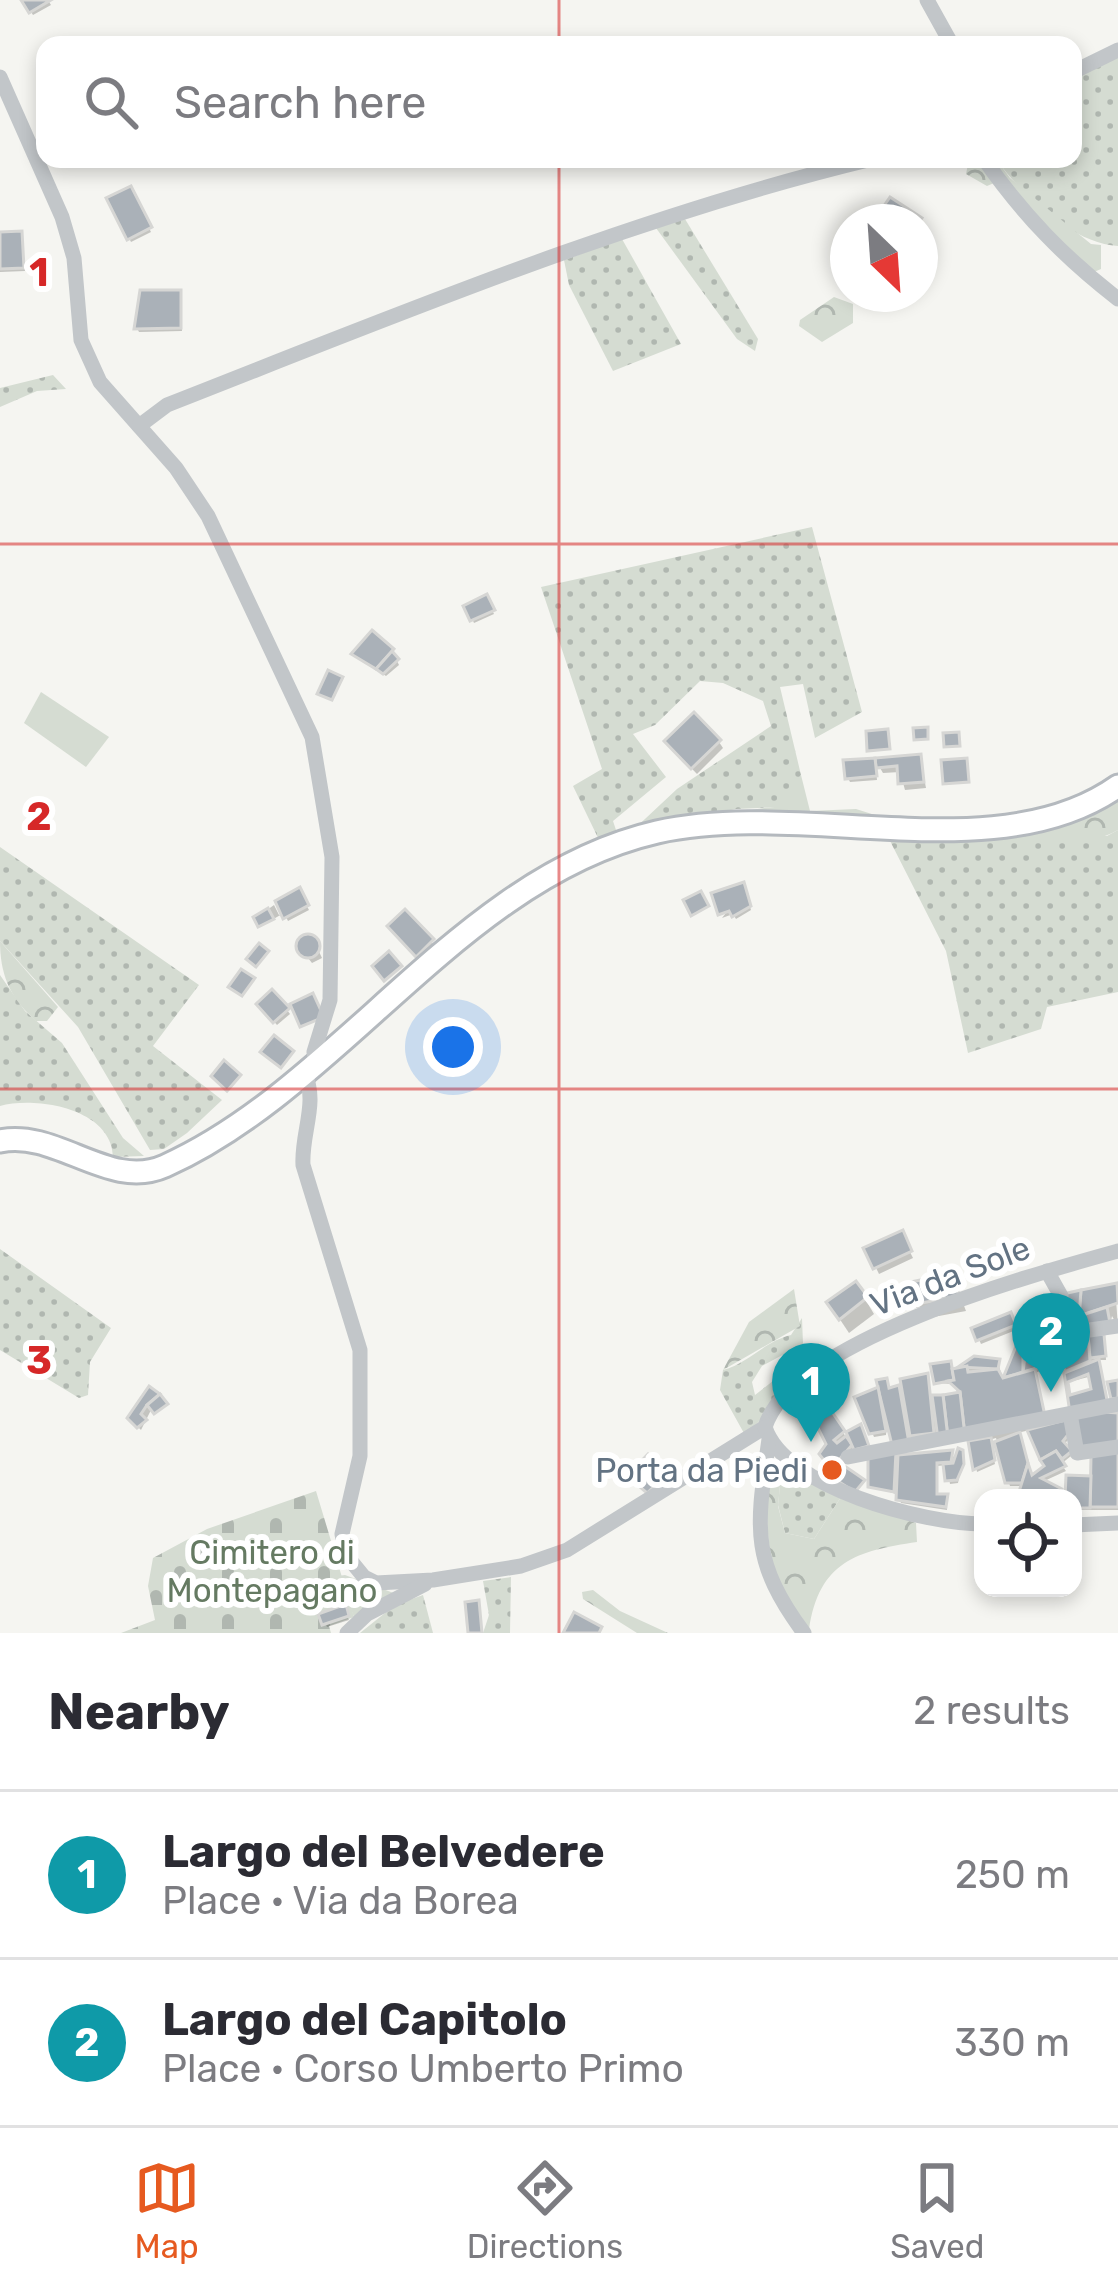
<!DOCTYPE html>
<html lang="en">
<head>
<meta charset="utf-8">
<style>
  body { margin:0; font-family:Rubik,sans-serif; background:#f2f2f3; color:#2b2b33 }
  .controls { position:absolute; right:36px; bottom:36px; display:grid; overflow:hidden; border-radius:24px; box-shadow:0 6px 18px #0003 }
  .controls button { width:108px; height:108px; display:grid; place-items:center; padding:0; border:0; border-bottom:3px solid #e1e1e2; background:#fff; color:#2b2b33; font:60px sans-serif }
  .compass { position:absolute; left:830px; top:204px; width:108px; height:108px; border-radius:50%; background:#fff; box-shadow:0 6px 18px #0003; rotate:155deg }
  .you { position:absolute; left:453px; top:1047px; width:42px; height:42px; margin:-30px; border:9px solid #fff; border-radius:50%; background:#1a73e8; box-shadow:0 0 0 18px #1a73e833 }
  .badge { display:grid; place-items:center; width:78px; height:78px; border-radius:50%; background:#e65a20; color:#fff; font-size:39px; font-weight:700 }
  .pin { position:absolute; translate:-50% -99px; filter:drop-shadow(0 3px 6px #0008) }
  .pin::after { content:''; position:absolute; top:63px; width:42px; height:36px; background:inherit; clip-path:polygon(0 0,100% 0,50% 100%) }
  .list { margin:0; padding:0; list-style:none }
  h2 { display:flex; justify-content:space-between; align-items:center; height:156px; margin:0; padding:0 48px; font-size:51px }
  h2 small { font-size:39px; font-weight:400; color:#7c7c81 }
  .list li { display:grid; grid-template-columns:78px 1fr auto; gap:36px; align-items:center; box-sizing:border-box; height:168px; padding:0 48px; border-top:3px solid #e1e1e2 }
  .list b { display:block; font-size:45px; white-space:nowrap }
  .list p { margin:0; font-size:39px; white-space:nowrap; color:#7c7c81 }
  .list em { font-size:39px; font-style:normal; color:#7c7c81 }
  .icon { flex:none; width:66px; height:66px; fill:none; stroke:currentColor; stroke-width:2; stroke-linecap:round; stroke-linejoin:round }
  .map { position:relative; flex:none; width:1118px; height:1633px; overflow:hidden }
  .search { position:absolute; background:#fff; box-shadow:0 6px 18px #0003; left:36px; right:36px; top:36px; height:132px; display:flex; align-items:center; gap:30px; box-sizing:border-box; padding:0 42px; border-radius:24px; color:#7c7c81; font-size:45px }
  .sheet { height:492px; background:#fff }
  nav { display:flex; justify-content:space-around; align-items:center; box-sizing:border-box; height:168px; border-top:3px solid #e1e1e2; background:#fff; font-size:33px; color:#7c7c81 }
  nav a { display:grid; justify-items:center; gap:6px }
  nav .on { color:#e65a20 }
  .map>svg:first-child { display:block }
</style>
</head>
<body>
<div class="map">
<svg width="1118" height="1633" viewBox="0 0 1118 1633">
  <defs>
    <pattern id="grass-dots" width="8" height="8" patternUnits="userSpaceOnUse" patternTransform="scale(3)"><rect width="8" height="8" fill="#d5dcd2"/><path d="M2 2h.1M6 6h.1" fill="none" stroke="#b0b7b0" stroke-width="1.8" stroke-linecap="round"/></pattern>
    <pattern id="forest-crowns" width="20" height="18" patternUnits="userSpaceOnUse" patternTransform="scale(3)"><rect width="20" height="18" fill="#d5dcd2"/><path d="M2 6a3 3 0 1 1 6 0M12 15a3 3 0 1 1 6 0" fill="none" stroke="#b0b7b0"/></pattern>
    <pattern id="cemetery-stones" width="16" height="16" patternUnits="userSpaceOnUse" patternTransform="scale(3)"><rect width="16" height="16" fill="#d5dcd2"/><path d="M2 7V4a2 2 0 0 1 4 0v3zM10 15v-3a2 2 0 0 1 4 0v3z" fill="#b0b7b0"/></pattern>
    <pattern id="park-tufts" width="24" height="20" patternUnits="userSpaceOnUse" patternTransform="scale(3)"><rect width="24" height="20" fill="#d5dcd2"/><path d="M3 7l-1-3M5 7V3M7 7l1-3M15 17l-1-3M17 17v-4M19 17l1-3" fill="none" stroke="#b0b7b0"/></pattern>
  </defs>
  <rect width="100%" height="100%" fill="#f5f5f1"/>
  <g fill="url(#grass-dots)">
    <path d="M1118,57V246C1072,243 1023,196 996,159H1073V78Z"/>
    <polygon points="685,219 758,339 755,351 737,339 656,228"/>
    <polygon points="622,239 681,344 613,371 569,285 564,260"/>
    <polygon points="53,375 66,389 37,391 0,407 0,388"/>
    <polygon points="812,527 862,712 815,738 803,684 780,687 801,775 782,807 736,809 630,833 677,789 771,726 763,701 723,683 700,681 655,725 633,734 666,777 613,821 618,836 601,844 573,786 602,769 541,587"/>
    <polygon points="1118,830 1118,992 1047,1007 1041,1029 968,1053 946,951 887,835 1107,836"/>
    <polygon points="0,847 199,985 153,1046 222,1100 187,1133 164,1149 150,1150 78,1027 0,941"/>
    <path d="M0,975L25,1011L62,1043L123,1138L144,1156L113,1157C112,1108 35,1096 0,1106Z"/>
    <polygon points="0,1249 111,1328 90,1362 88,1395 79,1398 0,1350"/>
    <path d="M802,1318L803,1344L762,1366L752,1382L755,1395L791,1367L827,1356L745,1435L720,1390L723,1370C749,1363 765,1341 791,1335Z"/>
    <polygon points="782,1465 841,1497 814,1539 785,1533 778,1505"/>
    <polygon points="511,1577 510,1633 483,1633 489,1615 483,1581"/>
    <polygon points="423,1595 433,1633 360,1633 395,1605"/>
  </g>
  <g fill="url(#forest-crowns)">
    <polygon points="969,159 996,159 1010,178 1091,244 1101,245 1101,269 1094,272 994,183 987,186 966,174"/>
    <polygon points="834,297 853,304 853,323 822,342 799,326 800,320"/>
    <path d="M801,775L810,811L856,809L875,815L868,821L668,822C685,809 696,814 714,816C725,818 758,806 781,807L783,796Z"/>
    <path d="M1118,792V830C1089,847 1044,846 1013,832Z"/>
    <path d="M0,941L58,1007L47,1021H36C10,998 0,975 0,941Z"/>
    <polygon points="794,1289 800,1326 723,1370 749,1322"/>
    <path d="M770,1455L782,1465L778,1506L785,1533L814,1539L841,1497L916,1523L917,1542C857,1551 819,1561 809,1630C761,1573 765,1525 770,1455Z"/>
    <polygon points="593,1590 620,1611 668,1633 637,1633 583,1599 582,1592"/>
  </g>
  <polygon fill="url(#cemetery-stones)" points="316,1491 354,1617 329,1626 331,1633 121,1633 155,1620 148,1586 153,1558 207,1529"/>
  <polygon fill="url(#park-tufts)" points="345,1575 399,1595 354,1617 338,1576"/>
  <polygon fill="#d5dcd2" points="41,692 109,737 86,767 24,723"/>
  <g fill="#0003" fill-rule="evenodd">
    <polygon points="24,0 48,0 51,5 33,15"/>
    <polygon points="130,190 151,232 131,242 110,199"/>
    <polygon points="21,234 25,271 0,272 0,235"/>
    <polygon points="179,293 182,331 139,332 137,328"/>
    <polygon points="486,598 494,614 474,623 467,607"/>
    <polygon points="355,655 397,661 399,665 386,676"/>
    <polygon points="719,742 723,748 697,774 672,748"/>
    <polygon points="920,757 926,788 905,790 900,772 883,773 876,761"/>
    <polygon points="875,761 877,780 850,782 848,778"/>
    <polygon points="745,889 751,910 736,919 733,914 722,918"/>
    <polygon points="299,891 309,910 288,921 284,913 261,926 256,918 274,905 279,915 284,913"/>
    <polygon points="394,934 431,941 435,948 421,962"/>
    <polygon points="311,935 322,958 312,963 297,944"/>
    <polygon points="262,1008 287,1010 290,1014 277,1025"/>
    <polygon points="901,1234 913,1258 879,1274 867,1249"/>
    <polygon points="953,1277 966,1311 928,1318 921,1307 898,1312 912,1294 918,1300"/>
    <polygon points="1115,1286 1118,1327 1112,1316 1110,1326 1088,1329 1079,1311 1079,1338 1105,1340 1106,1360 1097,1360 1101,1410 1118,1416 1118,1510 1073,1510 1069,1478 1094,1479 1095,1391 1092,1376 1069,1382 1066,1297"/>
    <polygon points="865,1299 874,1314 849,1333 839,1318"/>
    <path d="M1041,1302L1044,1307L1057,1304L1059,1336L1050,1337L1042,1313L1039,1351L1024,1352V1361L1058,1354V1366L1034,1373L1049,1427L1071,1436L1063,1446L1071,1456L1061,1464L1066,1471L1042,1482L1062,1498H1020L1024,1486H1010L996,1438L989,1440L995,1464L977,1472L971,1439L917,1442L906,1423L887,1420L886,1435L874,1437L858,1398L898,1389L907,1404L926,1377L932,1398L959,1395L953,1384L936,1383L970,1368L968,1364L998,1362L1004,1384ZM1030,1430L1048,1467L1031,1479L1017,1433Z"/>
    <polygon points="1009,1316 1016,1330 981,1344 975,1330"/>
    <polygon points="150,1390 165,1406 157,1413 152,1408 141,1430 133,1422"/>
    <polygon points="829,1413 854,1448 835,1471 823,1454 829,1444"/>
    <polygon points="951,1453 957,1462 963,1457 958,1483 950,1484 947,1465 937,1466 938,1497 946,1497 947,1510 901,1503 899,1495 871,1486 894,1454 896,1458"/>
    <polygon points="344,1608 349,1620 327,1627 322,1616"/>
  </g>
  <g fill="#aab1b8" stroke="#d6d6d4" stroke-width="3" fill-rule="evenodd">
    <polygon points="21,0 51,0 29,13"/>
    <polygon points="131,186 152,227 127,240 106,198"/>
    <polygon points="890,197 922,218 919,222 886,222 877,216"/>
    <polygon points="22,231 24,268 0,269 0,232"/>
    <polygon points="140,290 181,290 181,328 134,329"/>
    <polygon points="487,594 495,610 470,621 463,606"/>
    <polygon points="372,630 394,649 376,669 351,654"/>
    <polygon points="392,651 399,659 383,674 376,669"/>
    <polygon points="328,670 343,677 332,700 317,694"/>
    <polygon points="694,712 721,740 691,769 664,741"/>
    <polygon points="928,727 928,739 914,740 913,728"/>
    <polygon points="888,729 890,749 867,751 866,731"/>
    <polygon points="959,732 960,746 944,747 943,733"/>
    <polygon points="921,754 924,782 898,784 897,766 876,768 875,758"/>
    <polygon points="875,758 877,776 845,779 843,760"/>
    <polygon points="967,758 969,782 943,784 941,760"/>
    <polygon points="744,882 751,906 732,917 729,911 718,915 711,893"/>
    <polygon points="300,887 309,905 283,919 275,901"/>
    <polygon points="701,891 709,906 691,916 683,900"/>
    <polygon points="268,908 274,919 258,927 253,917"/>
    <polygon points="405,909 434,939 416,957 387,926"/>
    <circle cx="308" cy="946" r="12"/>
    <polygon points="259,943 269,951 256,967 246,959"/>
    <polygon points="389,951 402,966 384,981 372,966"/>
    <polygon points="241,969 255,978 242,996 228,987"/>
    <polygon points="272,989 290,1008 273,1023 256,1004"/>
    <polygon points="313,993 324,1017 300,1027 290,1004"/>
    <polygon points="274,1035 294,1051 281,1068 260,1052"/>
    <polygon points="224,1060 241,1075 227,1091 211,1076"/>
    <polygon points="903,1230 912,1251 873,1269 863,1248"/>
    <polygon points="954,1273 959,1296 916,1304 911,1282"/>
    <polygon points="856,1281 868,1297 839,1320 826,1302"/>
    <polygon points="1117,1283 1118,1303 1079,1316 1081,1290"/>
    <polygon points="1081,1290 1079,1316 1064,1316 1063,1294"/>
    <polygon points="913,1291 916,1304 893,1309 890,1296"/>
    <polygon points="1042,1299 1039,1347 1023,1348 1023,1372 1003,1378 1034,1302"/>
    <polygon points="1058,1301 1062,1319 1043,1325 1042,1304"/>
    <polygon points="1107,1307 1110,1323 1083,1326 1079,1316"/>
    <polygon points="1011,1312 1016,1325 976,1341 971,1328"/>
    <polygon points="1104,1334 1106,1356 1090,1358 1088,1335"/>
    <polygon points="1065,1335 1088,1335 1090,1361 1064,1372"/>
    <polygon points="1058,1347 1058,1362 1023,1372 1025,1357"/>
    <polygon points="974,1356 1000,1359 998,1369 958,1367"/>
    <path d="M1099,1359L1108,1405L1070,1413L1064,1373ZM1088,1374L1091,1389L1070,1395L1068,1382Z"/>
    <polygon points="951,1361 954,1380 934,1384 930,1364"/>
    <polygon points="967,1366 968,1372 998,1369 1003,1378 1035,1369 1045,1416 965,1436 960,1392 948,1381 954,1380 952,1369"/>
    <polygon points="928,1373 934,1433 910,1436 900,1379"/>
    <polygon points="887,1378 889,1388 899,1385 909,1443 892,1445 876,1380"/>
    <polygon points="1118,1380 1118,1398 1111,1399 1107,1382"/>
    <polygon points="149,1386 160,1394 147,1405 141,1414 147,1420 137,1428 127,1418"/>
    <polygon points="878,1387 886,1431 869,1434 854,1397"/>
    <polygon points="960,1392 965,1436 948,1438 943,1395"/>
    <polygon points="160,1394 168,1404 154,1414 147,1405"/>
    <polygon points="932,1395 943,1395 948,1438 938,1439"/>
    <polygon points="830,1409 845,1431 834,1440 837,1443 846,1436 852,1445 831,1469 819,1454 826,1444 814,1420"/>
    <polygon points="1104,1412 1118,1413 1118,1446 1081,1453 1070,1415"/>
    <polygon points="1065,1420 1071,1431 1063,1441 1072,1451 1062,1459 1056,1451 1040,1460 1027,1430"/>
    <polygon points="861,1424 869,1446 854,1450 846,1432"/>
    <polygon points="1020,1432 1028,1463 1022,1483 1005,1483 994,1442"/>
    <polygon points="991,1437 995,1460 973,1470 968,1441"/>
    <polygon points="958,1448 963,1450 964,1464 957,1480 945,1481 943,1464 953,1463"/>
    <polygon points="953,1450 951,1462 937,1463 937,1494 948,1494 946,1507 896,1500 898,1455"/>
    <polygon points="868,1451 896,1451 894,1492 868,1487"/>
    <polygon points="1056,1451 1066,1466 1041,1478 1062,1489 1060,1498 1017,1498 1028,1463 1032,1475 1044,1466 1040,1460"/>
    <polygon points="1118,1452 1118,1507 1090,1507 1091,1456"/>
    <polygon points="648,1454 670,1472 647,1493 627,1476"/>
    <polygon points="846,1467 865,1480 855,1492 836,1480"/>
    <polygon points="1066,1475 1091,1476 1090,1508 1073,1508 1073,1498 1065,1498"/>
    <polygon points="479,1600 482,1633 468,1633 465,1602"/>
    <polygon points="346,1604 349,1616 322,1625 318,1614"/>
    <polygon points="574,1612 602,1627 599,1633 563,1633"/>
  </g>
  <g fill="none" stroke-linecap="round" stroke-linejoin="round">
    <defs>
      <path id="secondary" d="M0,1141C57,1129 109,1191 165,1166C341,1087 461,877 657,832C803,799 997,872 1118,786"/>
    </defs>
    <use href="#secondary" stroke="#b4b9be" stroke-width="27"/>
    <g stroke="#c2c6c9" stroke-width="15">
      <polyline points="927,0 952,45"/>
      <polyline points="1073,72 1118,50"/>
      <polyline points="0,77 62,217 74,258 81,340 100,382 176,468 208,516 312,737 332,857 330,1000 314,1052 316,1063"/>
      <path d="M984,159C1023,215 1065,258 1118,299"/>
      <path d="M139,426L167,405C397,315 631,217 872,159"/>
      <path d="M304,1072C319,1102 301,1133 303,1165L360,1350V1456L342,1534L346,1555L364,1577L376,1583L433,1580L521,1566L567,1550L765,1427"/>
      <polyline points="1047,1271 1061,1296 1062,1334"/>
      <polyline points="1043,1345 1062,1334 1118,1326"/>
      <polyline points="1070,1414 1077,1453 1118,1447"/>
      <path d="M765,1427C792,1340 1035,1274 1118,1251"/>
      <path d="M765,1427C784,1488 925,1524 983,1524"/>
      <path d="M769,1439C757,1526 749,1559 804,1633"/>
      <polyline points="848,1457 1118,1404"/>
      <polyline points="1073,1525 1118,1523"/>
      <polyline points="347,1633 367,1614 425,1584"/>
    </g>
    <use href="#secondary" stroke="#fff" stroke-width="21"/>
  </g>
  <path fill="none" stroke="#d62828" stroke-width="3" stroke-opacity="0.55" d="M559,0V45M559,159V1633M0,544H1118M0,1089H1118"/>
  <circle fill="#e65a20" stroke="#fff" stroke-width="4.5" cx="832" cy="1470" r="12"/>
  <g text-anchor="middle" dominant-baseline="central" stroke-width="12" stroke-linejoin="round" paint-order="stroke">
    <g font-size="33" fill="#637383" stroke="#fff">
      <text transform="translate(950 1276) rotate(-21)">Via da Sole</text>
    </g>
    <g font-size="33" fill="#637383" stroke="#fff" text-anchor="end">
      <text x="808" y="1470">Porta da Piedi</text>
    </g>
    <g font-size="33" fill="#657a62" stroke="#fff">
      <text x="272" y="1552">Cimitero di<tspan x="272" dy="38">Montepagano</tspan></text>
    </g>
  </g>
  <g font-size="39" text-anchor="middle" font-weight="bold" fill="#d62828" stroke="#fff" stroke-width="12" stroke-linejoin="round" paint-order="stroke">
    <text x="39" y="286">1</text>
    <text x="39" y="830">2</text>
    <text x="39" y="1374">3</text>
  </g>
</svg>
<div class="controls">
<button><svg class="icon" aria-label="locate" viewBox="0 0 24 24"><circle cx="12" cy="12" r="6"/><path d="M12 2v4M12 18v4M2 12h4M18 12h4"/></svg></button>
</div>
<svg class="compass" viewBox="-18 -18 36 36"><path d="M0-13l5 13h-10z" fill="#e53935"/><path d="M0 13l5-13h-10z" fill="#7c7c81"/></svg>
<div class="you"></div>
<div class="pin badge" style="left:811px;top:1442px;background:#0f9aa8">1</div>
<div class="pin badge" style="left:1051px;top:1392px;background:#0f9aa8">2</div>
<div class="search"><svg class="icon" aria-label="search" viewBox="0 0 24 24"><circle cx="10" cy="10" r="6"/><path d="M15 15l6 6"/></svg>Search here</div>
</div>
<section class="sheet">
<h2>Nearby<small>2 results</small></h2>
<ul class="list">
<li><span class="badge" style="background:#0f9aa8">1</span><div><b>Largo del Belvedere</b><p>Place · Via da Borea</p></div><em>250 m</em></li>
<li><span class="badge" style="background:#0f9aa8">2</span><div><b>Largo del Capitolo</b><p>Place · Corso Umberto Primo</p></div><em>330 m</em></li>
</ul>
</section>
<nav>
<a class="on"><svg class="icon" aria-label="map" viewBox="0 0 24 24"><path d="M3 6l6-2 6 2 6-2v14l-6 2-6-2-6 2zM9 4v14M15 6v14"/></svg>Map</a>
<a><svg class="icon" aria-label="directions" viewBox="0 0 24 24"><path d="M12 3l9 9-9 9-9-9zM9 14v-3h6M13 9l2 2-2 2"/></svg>Directions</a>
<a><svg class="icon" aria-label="saved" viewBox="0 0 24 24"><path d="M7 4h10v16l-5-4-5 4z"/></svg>Saved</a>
</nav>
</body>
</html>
